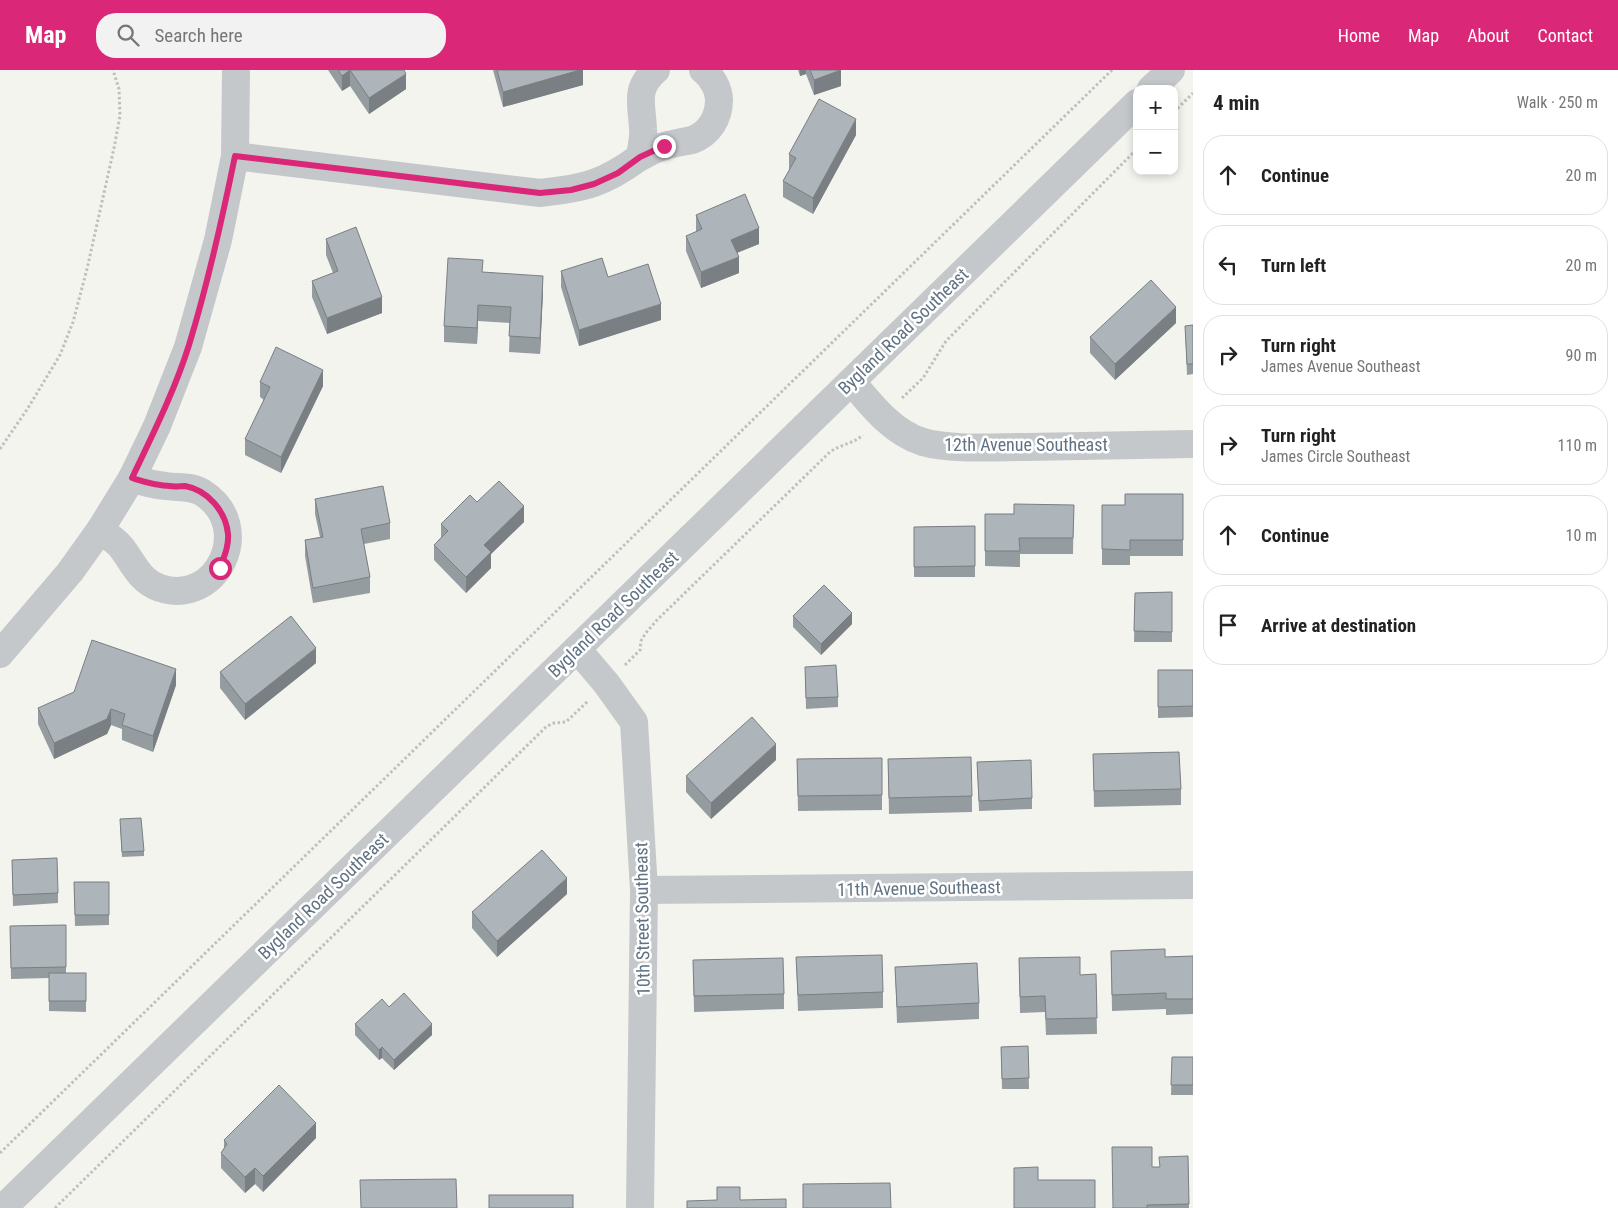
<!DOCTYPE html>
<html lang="en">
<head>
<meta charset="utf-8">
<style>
  body { margin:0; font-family:"Roboto Condensed",sans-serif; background:#f2f2f2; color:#222 }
  .controls { position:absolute; right:15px; top:15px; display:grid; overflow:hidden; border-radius:10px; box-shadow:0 2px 8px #0003 }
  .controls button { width:45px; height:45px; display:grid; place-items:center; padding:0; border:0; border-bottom:1px solid #e0e0e0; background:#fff; color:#222; font:25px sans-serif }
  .stop { position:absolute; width:15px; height:15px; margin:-11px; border:4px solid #db2777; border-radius:50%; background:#fff }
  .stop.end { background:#db2777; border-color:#fff; box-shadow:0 1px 5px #0008 }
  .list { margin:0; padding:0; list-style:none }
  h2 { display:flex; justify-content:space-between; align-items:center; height:65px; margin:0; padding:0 20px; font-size:21px }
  h2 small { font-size:16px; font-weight:400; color:#767676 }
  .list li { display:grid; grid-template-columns:32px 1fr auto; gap:15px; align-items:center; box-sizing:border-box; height:80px; margin:0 10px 10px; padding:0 10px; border:1px solid #e0e0e0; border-radius:20px }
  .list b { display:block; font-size:19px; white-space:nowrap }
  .list p { margin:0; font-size:16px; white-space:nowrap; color:#767676 }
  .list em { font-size:16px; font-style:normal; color:#767676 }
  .icon { flex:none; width:28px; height:28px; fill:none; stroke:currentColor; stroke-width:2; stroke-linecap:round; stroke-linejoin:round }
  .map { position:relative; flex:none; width:1193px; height:1138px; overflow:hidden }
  header { display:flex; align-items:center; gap:30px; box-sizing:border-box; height:70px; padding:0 25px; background:#db2777; color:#fff }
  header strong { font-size:24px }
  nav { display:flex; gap:28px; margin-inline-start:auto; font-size:18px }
  .search { width:350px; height:45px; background:#f2f2f2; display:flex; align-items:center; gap:12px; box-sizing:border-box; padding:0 18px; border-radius:20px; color:#767676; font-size:19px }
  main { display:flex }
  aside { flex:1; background:#fff }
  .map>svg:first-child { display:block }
</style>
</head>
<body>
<header>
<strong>Map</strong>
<div class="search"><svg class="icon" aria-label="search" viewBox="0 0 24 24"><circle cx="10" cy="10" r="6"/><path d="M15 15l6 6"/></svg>Search here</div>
<nav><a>Home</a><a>Map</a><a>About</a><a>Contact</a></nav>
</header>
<main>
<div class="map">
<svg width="1193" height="1138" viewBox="0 0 1193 1138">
  <rect width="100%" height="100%" fill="#f4f4ef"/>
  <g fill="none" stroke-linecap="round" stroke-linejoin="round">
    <g stroke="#bebfc1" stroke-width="3" stroke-dasharray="2.5 2.5" stroke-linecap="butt">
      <polyline points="1174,42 1193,23"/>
      <polyline points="902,328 923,308 946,271 1137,79"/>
      <polyline points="0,379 28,338 60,285 73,252 87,199 114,78 120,46 119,19 113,0"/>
      <path d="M625,595L640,580L641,571L645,564L657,550L830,382C841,374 853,374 863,365"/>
      <polyline points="0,1083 1112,0"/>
      <polyline points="55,1138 547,656 554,653 566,652 588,631"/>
    </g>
    <g stroke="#c5c8cb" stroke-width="28">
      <path d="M656,0C634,19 642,34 643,59C644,68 641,78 640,87C648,83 656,78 665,76C674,73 683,72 692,70C709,64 719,48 719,30C719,19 712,7 703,0"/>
      <path d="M235,86L540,123C585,118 603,114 640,87"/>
      <path d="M852,312C871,335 893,363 923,372C950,380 997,377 1026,377C1081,376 1137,375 1193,374"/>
      <path d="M100,460C107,465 115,470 121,477C133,492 139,511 160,518C218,537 255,456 203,423C191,415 179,418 166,416C154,415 143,412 132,408"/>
      <polyline points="577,579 606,613 634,652 644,820 640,1138"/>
      <polyline points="0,584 70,502 100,460 132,408 157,356 188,277 218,170 235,86 236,0"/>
      <polyline points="644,820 1193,815"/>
    </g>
    <g stroke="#c5c8cb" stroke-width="28">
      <polyline points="1151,19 1171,0"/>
      <polyline points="3,1138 1137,33"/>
    </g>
  </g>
  <g fill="#959ca0">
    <polygon points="328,0 404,0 406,19 369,44 350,16 342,21"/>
    <polygon points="493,0 583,0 583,15 503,37"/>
    <polygon points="798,0 841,0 841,16 814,25 806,4 800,6"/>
    <polygon points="856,65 813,144 783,127 783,111 790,100 789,100 789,84"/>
    <polygon points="696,145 759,174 737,183 739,203 701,218 686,181 686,166 696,162"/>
    <polygon points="326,169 382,243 327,264 312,227 312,211 333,203 326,185"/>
    <polygon points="561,201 661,250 579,276 561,217"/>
    <polygon points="483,202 543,221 540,284 509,282 510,253 478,251 477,274 444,272 444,256"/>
    <polygon points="1176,253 1115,310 1090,283 1090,267"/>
    <polygon points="1193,255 1193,304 1187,305 1185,256"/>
    <polygon points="260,312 323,316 281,403 245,385 245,369 264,330 260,327"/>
    <polygon points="1183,424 1183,486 1130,486 1130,495 1102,495 1102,435 1125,435"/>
    <polygon points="315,429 390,453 390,469 364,474 370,507 370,523 313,533 305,486 305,470 320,467 315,444"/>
    <polygon points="477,432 524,452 491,484 491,498 466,523 434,490 434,475 441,467 441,454"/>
    <polygon points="1074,435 1073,484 1020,484 1020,497 985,496 985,444 1014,444"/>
    <polygon points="975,456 975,507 914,507 914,457"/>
    <polygon points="1172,522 1172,572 1134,572 1135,523"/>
    <polygon points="793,546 852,554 821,585 793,557"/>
    <polygon points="316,593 245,650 220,618 220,602"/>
    <polygon points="805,597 838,627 838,637 806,639"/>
    <polygon points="1158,600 1193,600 1193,647 1158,648"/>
    <polygon points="176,615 153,682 122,670 122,659 111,655 107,664 54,689 38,654 38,638"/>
    <polygon points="1093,684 1181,719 1181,735 1094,737"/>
    <polygon points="882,688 882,740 798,741 797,689"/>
    <polygon points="888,689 972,726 972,742 889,744"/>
    <polygon points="776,690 711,749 686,722 686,706"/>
    <polygon points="977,692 1032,728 1032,739 979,741"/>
    <polygon points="120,755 144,781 144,786 122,787"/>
    <polygon points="12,790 58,823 58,833 13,836"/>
    <polygon points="74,812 109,812 109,855 75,856"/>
    <polygon points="567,824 497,887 472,858 472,842"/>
    <polygon points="66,855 66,903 86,903 86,942 49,941 49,908 11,909 10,856"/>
    <polygon points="1111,881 1165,887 1193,886 1193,944 1166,945 1166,939 1112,941"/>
    <polygon points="796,887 883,922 883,938 798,941"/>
    <polygon points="1019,888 1080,905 1096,904 1097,964 1046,965 1045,942 1020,943"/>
    <polygon points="693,890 784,924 784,939 694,942"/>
    <polygon points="895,897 979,933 979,949 897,953"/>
    <polygon points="389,937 432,965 394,1000 382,988 379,990 355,965 355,954"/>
    <polygon points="1028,976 1029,1019 1002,1019 1001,977"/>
    <polygon points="1172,987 1193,987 1193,1025 1171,1025"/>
    <polygon points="316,1068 263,1122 255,1114 245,1123 221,1098 221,1083 224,1078 224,1070"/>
    <polygon points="1188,1086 1189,1138 1112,1138 1152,1097 1159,1097"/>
  </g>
  <g fill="#797f82">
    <polygon points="350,0 350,16 342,21 342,6"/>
    <polygon points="580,0 583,0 583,15 503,37 503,22"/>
    <polygon points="800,0 806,0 806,4 800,6"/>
    <polygon points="841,0 841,16 814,25 814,10"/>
    <polygon points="406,4 406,19 369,44 369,28"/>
    <polygon points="856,49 856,65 813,144 813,128"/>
    <polygon points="759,158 759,174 731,185 731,170"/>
    <polygon points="739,187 739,203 701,218 701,202"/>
    <polygon points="543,206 543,221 540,284 540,268"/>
    <polygon points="382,227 382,243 327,264 327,248"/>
    <polygon points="661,234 661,250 579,276 579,260"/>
    <polygon points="478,235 478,251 477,274 477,258"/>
    <polygon points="1176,237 1176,253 1115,310 1115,294"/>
    <polygon points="323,300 323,316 281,403 281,387"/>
    <polygon points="524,436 524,452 491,484 491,498 466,523 466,507 484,475"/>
    <polygon points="852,543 852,554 821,585 821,574"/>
    <polygon points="316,578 316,593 245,650 245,634"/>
    <polygon points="176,599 176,615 153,682 153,666"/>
    <polygon points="111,639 111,655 107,664 54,689 54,673"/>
    <polygon points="776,674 776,690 711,749 711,733"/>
    <polygon points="567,808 567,824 497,887 497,871"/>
    <polygon points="432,954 432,965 394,1000 394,990"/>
    <polygon points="382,977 382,988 379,990 379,980"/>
    <polygon points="316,1053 316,1068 263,1122 263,1106"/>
    <polygon points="255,1098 255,1114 245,1123 245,1107"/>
  </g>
  <g fill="#adb5ba" stroke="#797f82">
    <polygon points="338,0 404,0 406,4 369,28 350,0 342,6"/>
    <polygon points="497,0 580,0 503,22"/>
    <polygon points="810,0 841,0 814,10"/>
    <polygon points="819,29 856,49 813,128 783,111 796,88 789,84"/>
    <polygon points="745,124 759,158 731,170 739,187 701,202 686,166 702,159 696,145"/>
    <polygon points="356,157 382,227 327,248 312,211 338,201 326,169"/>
    <polygon points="448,188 483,190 482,202 543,206 540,268 509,266 511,237 478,235 477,258 444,256"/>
    <polygon points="602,188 608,207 648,194 661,234 579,260 561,201"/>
    <polygon points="1151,210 1176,237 1115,294 1090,267"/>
    <polygon points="1193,255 1193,294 1187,294 1185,256"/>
    <polygon points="276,277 323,300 281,387 245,369 270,317 260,312"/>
    <polygon points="499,411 524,436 484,475 491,482 466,507 434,475 448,461 441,454 470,425 477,432"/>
    <polygon points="383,416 390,453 361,459 370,507 313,518 305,470 323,467 315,429"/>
    <polygon points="1125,424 1183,424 1183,470 1130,470 1130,480 1102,479 1102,435 1125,435"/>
    <polygon points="1014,434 1074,435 1073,468 1019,468 1020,481 985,481 985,444 1014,444"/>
    <polygon points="975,456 975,496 914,497 914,457"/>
    <polygon points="824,515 852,543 821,574 793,546"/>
    <polygon points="1172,522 1172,562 1134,561 1135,523"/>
    <polygon points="291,546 316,578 245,634 220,602"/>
    <polygon points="92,570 176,599 153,666 122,655 125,644 111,639 107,649 54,673 38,638 74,622"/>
    <polygon points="836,595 838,627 806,628 805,597"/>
    <polygon points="1158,600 1193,600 1193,636 1158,637"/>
    <polygon points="752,647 776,674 711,733 686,706"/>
    <polygon points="1179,682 1181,719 1094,721 1093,684"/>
    <polygon points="971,687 972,726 889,728 888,689"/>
    <polygon points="882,688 882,725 798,726 797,689"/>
    <polygon points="1031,690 1032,728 979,731 977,692"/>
    <polygon points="141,748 144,781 122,782 120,749"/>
    <polygon points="542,780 567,808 497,871 472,842"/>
    <polygon points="57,788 58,823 13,825 12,790"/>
    <polygon points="74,812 109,812 109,845 75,845"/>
    <polygon points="66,855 66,897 11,898 10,856"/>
    <polygon points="1165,879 1165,887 1193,886 1193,929 1166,929 1166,923 1112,925 1111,881"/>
    <polygon points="882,885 883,922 798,925 796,887"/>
    <polygon points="1080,887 1080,905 1096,904 1097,948 1046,949 1045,926 1020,927 1019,888"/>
    <polygon points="783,888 784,924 694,926 693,890"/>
    <polygon points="977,893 979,933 897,937 895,897"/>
    <rect x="49" y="903" width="37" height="28"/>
    <polygon points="404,923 432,954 394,990 382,977 379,980 355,954 382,929 389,937"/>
    <polygon points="1028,976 1029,1008 1002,1009 1001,977"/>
    <polygon points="1172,987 1193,987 1193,1015 1171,1015"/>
    <polygon points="279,1015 316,1053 263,1106 255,1098 245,1107 221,1083 227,1074 224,1070"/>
    <polygon points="1112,1077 1152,1077 1152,1097 1160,1097 1159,1087 1188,1086 1189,1134 1147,1135 1147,1138 1113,1138"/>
    <polygon points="1038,1097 1038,1110 1095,1110 1095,1138 1014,1138 1014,1098"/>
    <polygon points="456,1109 457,1138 361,1138 360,1110"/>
    <polygon points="890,1113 891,1138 803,1138 803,1114"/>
    <polygon points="717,1117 740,1117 740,1130 786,1129 786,1138 687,1138 687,1131 717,1130"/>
    <rect x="489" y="1125" width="84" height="13"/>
  </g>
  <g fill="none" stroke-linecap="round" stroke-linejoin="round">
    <path stroke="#db2777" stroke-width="6" d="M220,498C224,487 229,476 228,464C226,442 208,420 185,416C180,416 175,417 170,416C157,416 145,412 132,408C152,366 175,320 189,275C208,213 222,150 235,86L540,123L571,120L594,114L618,103L640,87L664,76"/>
  </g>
  <g text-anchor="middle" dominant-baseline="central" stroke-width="5" stroke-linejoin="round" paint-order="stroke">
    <g font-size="18" fill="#607283" stroke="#fff">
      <text transform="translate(903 261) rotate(-44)">Bygland Road Southeast</text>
      <text x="1026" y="374">12th Avenue Southeast</text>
      <text transform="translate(613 544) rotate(-44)">Bygland Road Southeast</text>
      <text transform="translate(919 818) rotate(-1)">11th Avenue Southeast</text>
      <text transform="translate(323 826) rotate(-44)">Bygland Road Southeast</text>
      <text transform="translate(642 849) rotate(-91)">10th Street Southeast</text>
    </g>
  </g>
</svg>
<div class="controls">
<button>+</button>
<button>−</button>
</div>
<div class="stop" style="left:220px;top:498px"></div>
<div class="stop end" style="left:664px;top:76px"></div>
</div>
<aside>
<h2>4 min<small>Walk · 250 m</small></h2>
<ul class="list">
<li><svg class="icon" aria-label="ahead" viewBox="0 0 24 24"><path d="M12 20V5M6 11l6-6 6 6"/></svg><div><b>Continue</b></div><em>20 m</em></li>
<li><svg class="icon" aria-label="left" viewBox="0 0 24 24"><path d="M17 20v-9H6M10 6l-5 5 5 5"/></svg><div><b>Turn left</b></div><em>20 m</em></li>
<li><svg class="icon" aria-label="right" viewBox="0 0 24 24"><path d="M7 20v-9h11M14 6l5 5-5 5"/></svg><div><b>Turn right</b><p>James Avenue Southeast</p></div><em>90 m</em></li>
<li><svg class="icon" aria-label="right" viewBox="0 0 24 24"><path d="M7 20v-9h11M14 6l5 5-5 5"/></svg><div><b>Turn right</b><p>James Circle Southeast</p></div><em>110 m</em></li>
<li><svg class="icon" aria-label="ahead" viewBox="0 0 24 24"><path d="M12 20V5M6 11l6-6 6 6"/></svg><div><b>Continue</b></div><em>10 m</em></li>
<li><svg class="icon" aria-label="arrive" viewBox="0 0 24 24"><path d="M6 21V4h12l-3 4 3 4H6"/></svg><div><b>Arrive at destination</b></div></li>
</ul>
</aside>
</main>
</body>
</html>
